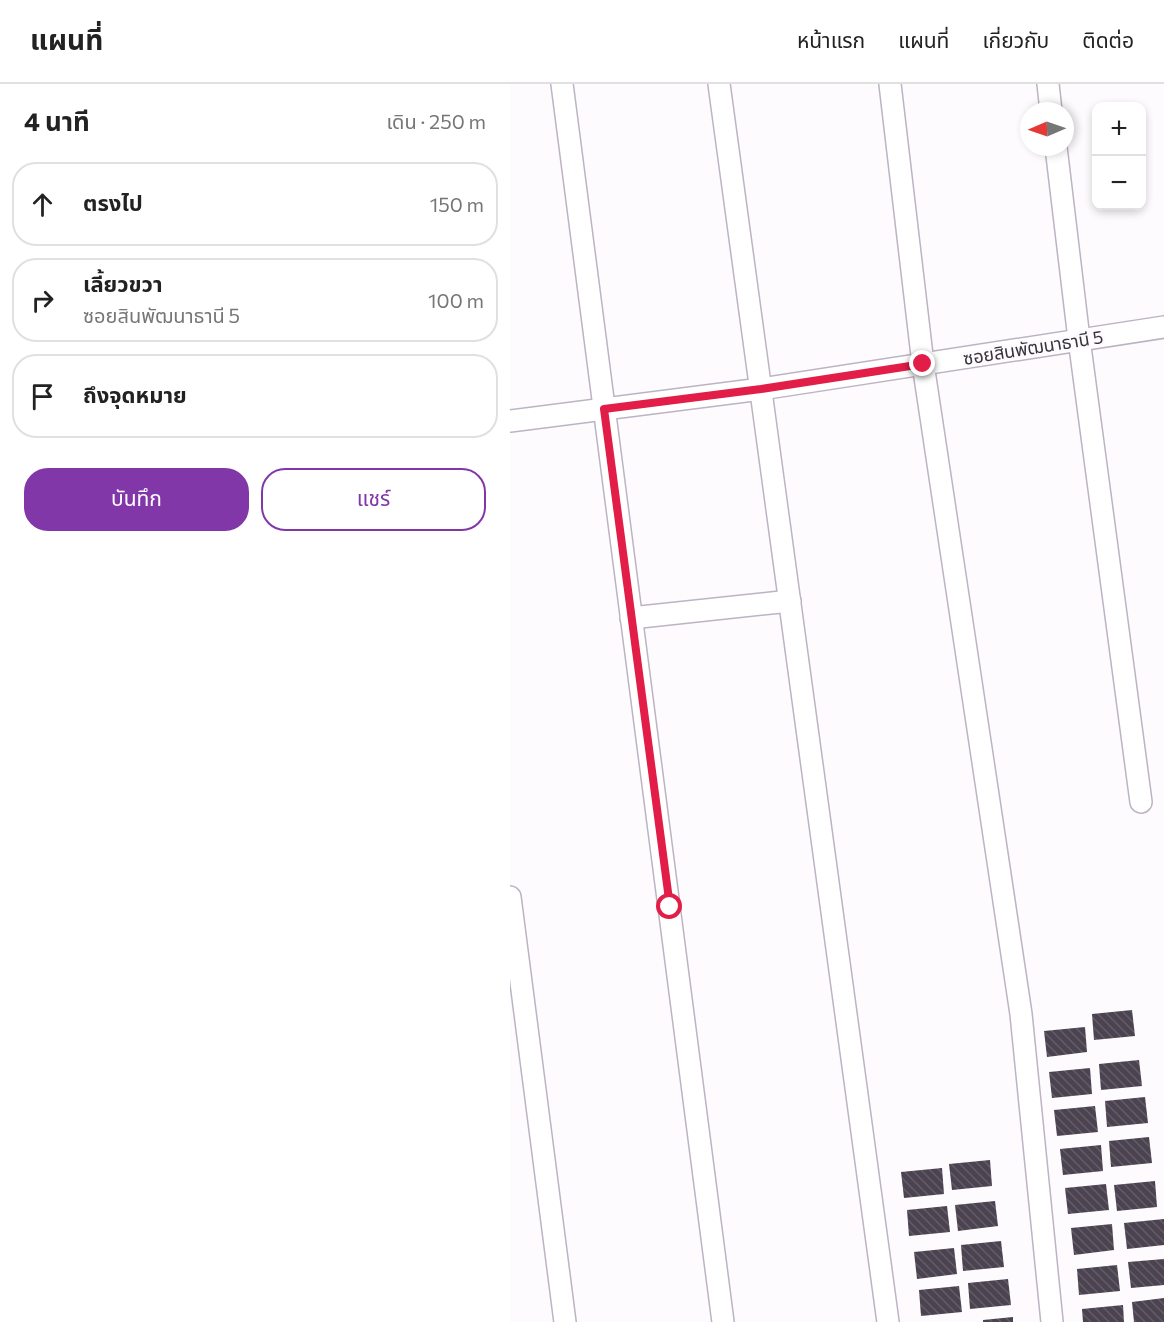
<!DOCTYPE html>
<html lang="th">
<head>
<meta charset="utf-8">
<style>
  body { margin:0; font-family:Commissioner,"Noto Sans Thai",sans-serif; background:#f2f2f2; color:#222 }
  .controls { position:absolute; right:18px; top:18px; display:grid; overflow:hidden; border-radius:12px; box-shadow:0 3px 9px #0003 }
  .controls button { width:54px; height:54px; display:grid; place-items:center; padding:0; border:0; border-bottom:2px solid #e0e0e0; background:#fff; color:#222; font:30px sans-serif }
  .compass { position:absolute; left:510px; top:18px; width:54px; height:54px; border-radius:50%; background:#fff; box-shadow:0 3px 9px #0003; rotate:268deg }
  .stop { position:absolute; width:18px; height:18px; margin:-14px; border:4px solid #e11d48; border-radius:50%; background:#fff }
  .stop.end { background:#e11d48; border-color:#fff; box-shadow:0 2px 6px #0008 }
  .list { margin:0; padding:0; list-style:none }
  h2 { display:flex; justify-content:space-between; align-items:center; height:78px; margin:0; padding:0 24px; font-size:26px }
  h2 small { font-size:20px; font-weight:400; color:#767676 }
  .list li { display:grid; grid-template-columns:39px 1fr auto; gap:18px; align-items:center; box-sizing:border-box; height:84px; margin:0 12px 12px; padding:0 12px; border:2px solid #e0e0e0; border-radius:24px }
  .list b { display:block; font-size:22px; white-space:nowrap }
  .list p { margin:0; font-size:20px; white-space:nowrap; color:#767676 }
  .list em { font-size:20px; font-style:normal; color:#767676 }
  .actions { display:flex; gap:12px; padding:18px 24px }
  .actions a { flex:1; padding:14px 0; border:2px solid #8237a9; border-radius:24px; text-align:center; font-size:21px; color:#8237a9 }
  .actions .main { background:#8237a9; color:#fff }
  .icon { flex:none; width:33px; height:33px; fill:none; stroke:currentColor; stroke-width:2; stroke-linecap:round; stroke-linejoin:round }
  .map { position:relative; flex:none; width:654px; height:1238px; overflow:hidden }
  header { display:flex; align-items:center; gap:36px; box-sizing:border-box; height:84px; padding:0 30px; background:#fff; border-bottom:2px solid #e0e0e0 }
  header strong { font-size:28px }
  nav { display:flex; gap:33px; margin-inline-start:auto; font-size:21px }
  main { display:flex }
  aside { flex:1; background:#fff }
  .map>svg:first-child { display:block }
</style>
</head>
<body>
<header>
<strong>แผนที่</strong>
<nav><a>หน้าแรก</a><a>แผนที่</a><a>เกี่ยวกับ</a><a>ติดต่อ</a></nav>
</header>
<main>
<aside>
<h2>4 นาที<small>เดิน · 250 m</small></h2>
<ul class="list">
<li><svg class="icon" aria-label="ahead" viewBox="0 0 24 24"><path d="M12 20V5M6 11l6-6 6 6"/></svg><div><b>ตรงไป</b></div><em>150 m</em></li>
<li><svg class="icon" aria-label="right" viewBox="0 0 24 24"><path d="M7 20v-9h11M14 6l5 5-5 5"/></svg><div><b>เลี้ยวขวา</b><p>ซอยสินพัฒนาธานี 5</p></div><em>100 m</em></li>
<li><svg class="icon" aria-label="arrive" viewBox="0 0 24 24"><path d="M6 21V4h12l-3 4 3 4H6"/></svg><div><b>ถึงจุดหมาย</b></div></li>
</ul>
<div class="actions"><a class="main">บันทึก</a><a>แชร์</a></div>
</aside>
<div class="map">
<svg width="654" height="1238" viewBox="0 0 654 1238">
  <defs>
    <pattern id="building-back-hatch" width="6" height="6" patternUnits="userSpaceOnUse" patternTransform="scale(1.5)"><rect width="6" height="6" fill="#4b4350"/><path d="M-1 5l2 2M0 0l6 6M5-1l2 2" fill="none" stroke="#635c67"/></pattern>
  </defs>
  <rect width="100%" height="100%" fill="#fdfbfe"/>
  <g fill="url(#building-back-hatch)">
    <polygon points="622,926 625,952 584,956 582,930"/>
    <polygon points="575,943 577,968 537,973 534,947"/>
    <polygon points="629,976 632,1002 591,1006 589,980"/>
    <polygon points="580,984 582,1010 542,1014 539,988"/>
    <polygon points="635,1013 638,1039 597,1043 595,1017"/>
    <polygon points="585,1022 588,1048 547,1052 544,1026"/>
    <polygon points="639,1053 642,1079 601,1083 599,1057"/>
    <polygon points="591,1061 593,1087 553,1091 550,1065"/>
    <polygon points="480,1076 482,1102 442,1106 439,1080"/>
    <polygon points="432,1084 434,1110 394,1114 391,1088"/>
    <polygon points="645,1097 647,1123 607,1127 604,1101"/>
    <polygon points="596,1100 599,1126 558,1130 555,1104"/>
    <polygon points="485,1117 488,1142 448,1147 445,1121"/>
    <polygon points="437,1122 440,1148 399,1152 397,1126"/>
    <polygon points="654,1135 654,1161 617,1165 614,1139"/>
    <polygon points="602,1140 604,1166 564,1171 561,1144"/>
    <polygon points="491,1157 494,1183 453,1187 451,1161"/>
    <polygon points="444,1164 447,1190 407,1195 404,1168"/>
    <polygon points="654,1175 654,1201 621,1204 618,1178"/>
    <polygon points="607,1181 610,1207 569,1211 567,1185"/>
    <polygon points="498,1195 501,1221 460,1225 458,1199"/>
    <polygon points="449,1202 452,1228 411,1232 409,1206"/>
    <polygon points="654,1214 654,1238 624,1238 622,1218"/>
    <polygon points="613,1221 614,1238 573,1238 572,1225"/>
    <polygon points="503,1233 503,1238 473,1238 473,1236"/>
  </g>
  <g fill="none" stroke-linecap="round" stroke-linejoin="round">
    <defs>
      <g id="street">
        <polyline points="52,0 213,1238"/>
        <path d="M209,0C266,413 320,826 378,1238"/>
        <polyline points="380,0 413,280 511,930 542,1238"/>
        <polyline points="538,0 541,27"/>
        <polyline points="546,63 569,255 631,718"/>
        <polyline points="0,337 251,305 654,243"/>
        <polyline points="121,534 280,517"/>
        <polyline points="0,813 55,1238"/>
      </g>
    </defs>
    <use href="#street" stroke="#bdb3c3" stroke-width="24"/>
    <use href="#street" stroke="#fff" stroke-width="21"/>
  </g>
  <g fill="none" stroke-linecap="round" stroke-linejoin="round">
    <polyline stroke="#e11d48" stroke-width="8" points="160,823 94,325 251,305 413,280"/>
  </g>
  <g text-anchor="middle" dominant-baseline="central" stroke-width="6" stroke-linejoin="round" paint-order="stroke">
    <g font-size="18" fill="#373339" stroke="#fdfbfe">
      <text transform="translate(523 263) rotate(-9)">ซอยสินพัฒนาธานี 5</text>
    </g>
  </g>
</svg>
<div class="controls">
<button>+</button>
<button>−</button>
</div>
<svg class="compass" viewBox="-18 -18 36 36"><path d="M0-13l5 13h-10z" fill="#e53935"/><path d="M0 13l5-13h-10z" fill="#767676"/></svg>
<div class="stop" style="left:160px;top:823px"></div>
<div class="stop end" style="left:413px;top:280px"></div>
</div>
</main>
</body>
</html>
